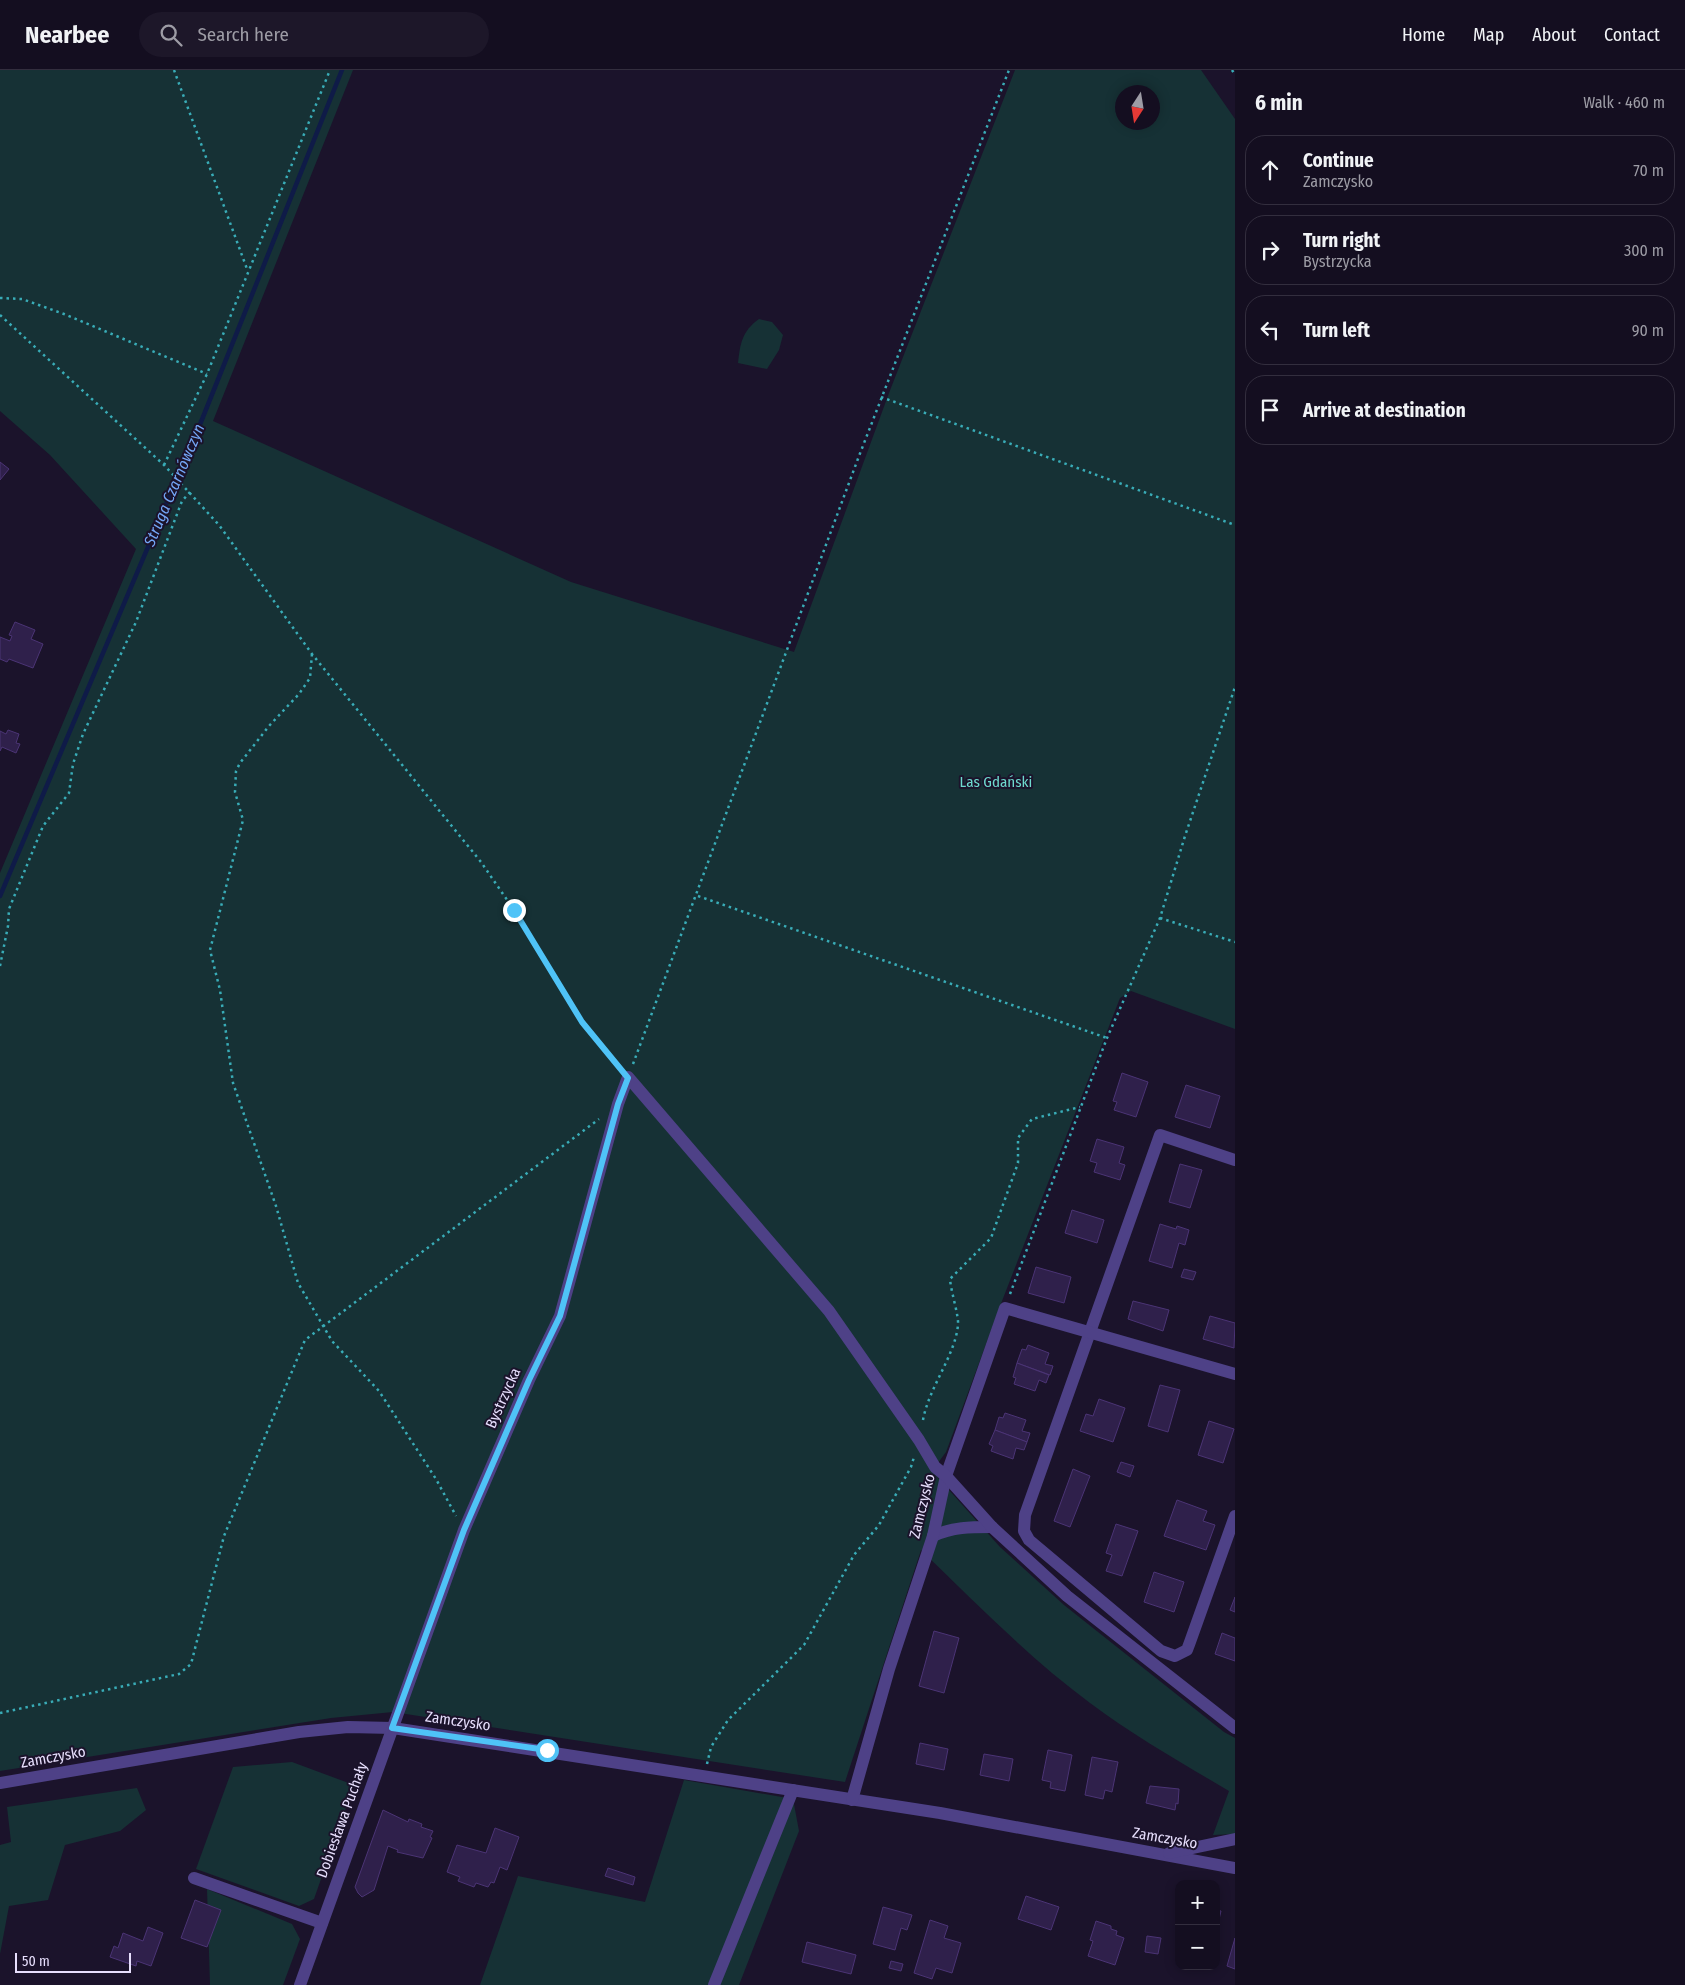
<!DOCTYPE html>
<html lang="en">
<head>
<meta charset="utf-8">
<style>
  body { margin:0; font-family:"Fira Sans Condensed",sans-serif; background:#1d1729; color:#f1f3f6 }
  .controls { position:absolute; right:15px; bottom:15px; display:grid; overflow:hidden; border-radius:10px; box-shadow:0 2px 12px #0003 }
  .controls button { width:45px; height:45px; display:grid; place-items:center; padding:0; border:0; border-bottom:1px solid #332e3e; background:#140e20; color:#f1f3f6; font:25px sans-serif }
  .compass { position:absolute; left:1115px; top:15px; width:45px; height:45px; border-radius:50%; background:#140e20; box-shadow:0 2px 12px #0003; rotate:192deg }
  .scale { position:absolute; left:15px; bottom:12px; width:116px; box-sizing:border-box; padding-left:5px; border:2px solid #e7dffd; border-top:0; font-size:14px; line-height:18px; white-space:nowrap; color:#e7dffd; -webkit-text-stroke:4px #1b132b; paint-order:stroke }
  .stop { position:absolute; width:15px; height:15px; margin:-11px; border:4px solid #4fc3f7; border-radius:50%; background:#fff }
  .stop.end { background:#4fc3f7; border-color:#fff; box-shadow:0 1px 5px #0008 }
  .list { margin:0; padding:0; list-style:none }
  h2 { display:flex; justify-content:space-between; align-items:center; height:65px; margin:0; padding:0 20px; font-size:21px }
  h2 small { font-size:16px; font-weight:400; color:#9d9ca5 }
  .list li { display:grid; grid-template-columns:32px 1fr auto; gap:15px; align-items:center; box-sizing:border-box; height:70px; margin:0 10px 10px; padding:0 10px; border:1px solid #332e3e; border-radius:20px }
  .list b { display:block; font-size:19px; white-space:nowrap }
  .list p { margin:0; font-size:16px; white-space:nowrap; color:#9d9ca5 }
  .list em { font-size:16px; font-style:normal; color:#9d9ca5 }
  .icon { flex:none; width:28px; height:28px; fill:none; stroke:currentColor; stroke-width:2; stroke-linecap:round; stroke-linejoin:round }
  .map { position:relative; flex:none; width:1235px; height:1915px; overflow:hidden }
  header { display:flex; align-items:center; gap:30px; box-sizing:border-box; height:70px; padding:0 25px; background:#140e20; border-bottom:1px solid #332e3e }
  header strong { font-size:24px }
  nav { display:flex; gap:28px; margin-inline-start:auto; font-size:18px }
  .search { width:350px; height:45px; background:#1d1729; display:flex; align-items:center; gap:12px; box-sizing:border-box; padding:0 18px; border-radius:28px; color:#9d9ca5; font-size:19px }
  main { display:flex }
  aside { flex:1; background:#140e20 }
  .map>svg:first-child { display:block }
</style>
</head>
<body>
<header>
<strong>Nearbee</strong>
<div class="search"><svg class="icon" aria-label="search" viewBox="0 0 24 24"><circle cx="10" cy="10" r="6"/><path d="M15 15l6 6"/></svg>Search here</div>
<nav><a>Home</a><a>Map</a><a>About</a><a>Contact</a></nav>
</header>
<main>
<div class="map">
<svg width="1235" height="1915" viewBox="0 0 1235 1915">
  <rect width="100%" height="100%" fill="#1b132b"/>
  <g fill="#163135" fill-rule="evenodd">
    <path d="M0,0H353L213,351L571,512L794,582L889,323L1015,0H1201L1235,49V959L1131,921L1120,928L1002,1231L946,1382L932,1401L1000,1477L1064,1535L1224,1662L1235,1668V1764L1213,1765L1229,1721C1182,1693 1134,1666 1090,1633C1029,1588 975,1532 921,1480L845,1712L393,1642L331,1648L0,1701V803L136,479L50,385L0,341ZM1122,22H1152V52H1122Z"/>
    <path d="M759,249L772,252L783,265L779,280L767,299L738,293C740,274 742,261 759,249Z"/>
    <polygon points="292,1692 354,1715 314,1829 299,1836 196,1799 233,1697"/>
    <polygon points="684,1710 793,1729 799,1761 739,1915 480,1915 518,1806 645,1832"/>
    <polygon points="137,1718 146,1740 120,1761 65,1775 48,1830 9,1836 0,1884 0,1775 11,1772 7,1737"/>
    <polygon points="207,1819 292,1854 300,1869 283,1915 210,1915"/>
  </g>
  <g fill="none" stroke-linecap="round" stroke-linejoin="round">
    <polyline stroke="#0f1b48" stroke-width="4.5" points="0,826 201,352 342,0"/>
  </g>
  <g fill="#2f204b" stroke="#4b3475">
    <polygon points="0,392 9,399 0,410"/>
    <polygon points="15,552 35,560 31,569 43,574 33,598 9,589 7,592 0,589 0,567 10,571 12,566 9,565"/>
    <polygon points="8,660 19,664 16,673 20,674 16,683 2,677 0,681 0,661 6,664"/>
    <polygon points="1122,1003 1148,1012 1136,1047 1114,1040 1117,1032 1113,1031"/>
    <polygon points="1186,1015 1220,1026 1210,1058 1175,1047"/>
    <polygon points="1097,1069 1124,1077 1119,1093 1125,1095 1120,1110 1094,1102 1097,1093 1090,1091"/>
    <polygon points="1180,1094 1202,1100 1190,1138 1169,1132"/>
    <polygon points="1072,1140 1104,1150 1097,1173 1065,1163"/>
    <polygon points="1160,1154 1176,1159 1177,1156 1189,1160 1185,1175 1179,1173 1172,1198 1149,1191"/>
    <polygon points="1036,1197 1071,1207 1064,1233 1028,1223"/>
    <polygon points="1184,1199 1196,1202 1193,1210 1181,1207"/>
    <polygon points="1133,1231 1169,1240 1163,1261 1128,1249"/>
    <polygon points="1210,1246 1235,1253 1234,1278 1203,1269"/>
    <polygon points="1028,1275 1049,1283 1045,1294 1053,1296 1050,1305 1017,1293 1022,1279 1026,1280"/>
    <polygon points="1017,1293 1049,1305 1046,1313 1039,1310 1035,1321 1014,1314 1016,1308 1013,1307"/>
    <polygon points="1160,1315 1180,1320 1168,1362 1148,1356"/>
    <polygon points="1099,1329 1125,1338 1113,1372 1080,1361 1086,1344 1093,1346"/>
    <polygon points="1005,1343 1026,1350 1022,1361 1030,1363 1027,1372 995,1360 999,1347 1003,1348"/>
    <polygon points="1209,1351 1234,1359 1223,1393 1198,1385"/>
    <polygon points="995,1360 1027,1372 1024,1380 1016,1378 1013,1389 991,1381 993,1376 989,1374"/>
    <polygon points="1121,1392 1134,1396 1130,1407 1117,1402"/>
    <polygon points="1073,1399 1090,1406 1070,1457 1054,1451"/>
    <polygon points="1177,1430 1207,1441 1203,1451 1215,1455 1206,1480 1164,1466"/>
    <polygon points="1116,1454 1138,1461 1122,1506 1106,1501 1112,1485 1106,1483"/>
    <polygon points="1154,1502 1184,1512 1174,1542 1144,1532"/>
    <polygon points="1235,1527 1235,1542 1230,1540"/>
    <polygon points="934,1561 959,1568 944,1623 919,1616"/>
    <polygon points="1222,1563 1235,1568 1235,1591 1215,1584"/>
    <polygon points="920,1673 948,1679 944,1700 916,1694"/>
    <polygon points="1048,1680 1072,1685 1065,1721 1050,1718 1051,1712 1042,1710"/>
    <polygon points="984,1684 1013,1689 1009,1711 980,1705"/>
    <polygon points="1092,1687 1118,1692 1112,1722 1105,1720 1103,1729 1085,1725"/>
    <polygon points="1150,1716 1179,1719 1178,1734 1176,1733 1175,1740 1146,1733"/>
    <polygon points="383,1740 408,1752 409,1749 422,1754 421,1757 433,1761 430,1767 432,1768 423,1788 397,1782 398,1780 388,1776 374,1820 362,1827 358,1823 355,1817"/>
    <polygon points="495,1758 519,1767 507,1800 500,1797 494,1813 491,1812 488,1817 476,1813 474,1817 458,1811 460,1807 447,1802 457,1775 486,1783"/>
    <polygon points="608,1798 635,1807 633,1815 605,1806"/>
    <polygon points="1026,1826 1059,1837 1051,1860 1018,1849"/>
    <polygon points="195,1830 221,1840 207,1877 181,1868"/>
    <polygon points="883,1837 912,1845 907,1860 901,1858 895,1880 873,1874"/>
    <polygon points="1216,1840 1221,1841 1216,1862"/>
    <polygon points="930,1850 948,1856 944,1868 961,1873 952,1903 936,1898 932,1909 914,1903"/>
    <polygon points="1096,1851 1111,1856 1111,1859 1117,1861 1116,1865 1124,1868 1115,1895 1088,1886 1093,1871 1090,1870"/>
    <polygon points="148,1857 163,1863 151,1896 137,1891 136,1896 110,1887 114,1876 118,1878 123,1863 143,1871"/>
    <polygon points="1147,1866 1161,1868 1158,1884 1145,1882"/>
    <polygon points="1235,1868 1235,1899 1227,1896"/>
    <polygon points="807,1872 856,1885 851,1904 802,1892"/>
    <polygon points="891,1891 903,1894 901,1901 889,1898"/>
  </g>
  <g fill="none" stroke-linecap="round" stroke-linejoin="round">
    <g stroke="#39acb7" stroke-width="2.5" stroke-dasharray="2.5 4" stroke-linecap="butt">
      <polyline points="174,0 247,199"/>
      <polyline points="1232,0 1235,5"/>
      <polyline points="0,228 22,229 64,244 207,304"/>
      <polyline points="0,245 164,395 219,455 312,584 481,792 514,840 582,952 619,997"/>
      <polyline points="881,327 1235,455"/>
      <polyline points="164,395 207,304 330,0"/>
      <polyline points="312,584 310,608 299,624 269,656 240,693 236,701 235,722 243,750 210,880 220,920 233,1013 276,1136 298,1213 332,1271 379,1321 436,1409 456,1446"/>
      <polyline points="698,826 1107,968"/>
      <polyline points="1160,848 1235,872"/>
      <polyline points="0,896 8,856 9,839 43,756 69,723 73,694 83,664 136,552 182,431 190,422"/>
      <polyline points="633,994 859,386 1009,0"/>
      <polyline points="1010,1224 1107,968 1160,848 1185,766 1235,617"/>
      <path d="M923,1350C929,1317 955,1286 958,1255C959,1246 951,1222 950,1209L991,1168L1018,1093V1068L1032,1049L1080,1037"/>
      <polyline points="0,1643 179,1604 191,1594 224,1466 305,1270 599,1049"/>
      <polyline points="707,1694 711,1677 728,1650 804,1575 854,1485 879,1455 911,1397 914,1387"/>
    </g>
    <g stroke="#4e4187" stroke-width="12">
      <polyline points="1235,1090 1160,1065 1025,1445 1024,1461 1029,1470 1161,1581 1175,1586 1187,1580 1190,1572 1235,1446"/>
      <path d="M933,1466C953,1457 970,1457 992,1457"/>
      <polyline points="0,1713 299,1662 348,1657 393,1658 940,1743 1235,1798"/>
      <polyline points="852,1730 889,1599 933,1466 946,1406 1005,1238 1235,1304"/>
      <polyline points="1169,1783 1235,1769"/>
      <polyline points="194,1808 322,1853"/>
      <polyline points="300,1915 464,1460 529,1310 560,1246 618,1034 628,1007 829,1241 919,1370 935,1397 946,1406 992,1457 1067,1526 1235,1658"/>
      <polyline points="714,1915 793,1720"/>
    </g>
  </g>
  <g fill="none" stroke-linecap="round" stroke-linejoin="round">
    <polyline stroke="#4fc3f7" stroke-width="6" points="514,840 582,952 628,1008 618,1034 560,1246 529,1310 464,1460 392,1658 547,1680"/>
  </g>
  <g text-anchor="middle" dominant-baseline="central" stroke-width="4" stroke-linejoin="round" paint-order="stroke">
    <g font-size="15" fill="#6edacf" stroke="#1b132b">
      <text x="996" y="712">Las Gdański</text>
    </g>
    <g font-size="15" fill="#e7dffd" stroke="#1b132b">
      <text transform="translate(503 1328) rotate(-66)">Bystrzycka</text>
      <text transform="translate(922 1436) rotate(-76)">Zamczysko</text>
      <text transform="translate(458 1651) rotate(8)">Zamczysko</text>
      <text transform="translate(53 1687) rotate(-10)">Zamczysko</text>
      <text transform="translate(342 1750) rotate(-70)">Dobiesława Puchały</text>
      <text transform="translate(1165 1768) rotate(10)">Zamczysko</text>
    </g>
    <g font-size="16" font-style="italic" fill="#74a6f6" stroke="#1b132b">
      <text transform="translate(174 415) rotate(-67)">Struga Czarnówczyn</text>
    </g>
  </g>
</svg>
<div class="controls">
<button>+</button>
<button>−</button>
</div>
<svg class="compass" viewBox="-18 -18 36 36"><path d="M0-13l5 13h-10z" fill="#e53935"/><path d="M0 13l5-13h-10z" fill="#9d9ca5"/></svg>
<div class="scale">50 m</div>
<div class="stop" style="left:547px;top:1680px"></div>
<div class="stop end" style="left:514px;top:840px"></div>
</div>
<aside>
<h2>6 min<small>Walk · 460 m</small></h2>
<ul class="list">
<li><svg class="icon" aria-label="ahead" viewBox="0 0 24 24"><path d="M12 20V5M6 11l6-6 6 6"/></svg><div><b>Continue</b><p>Zamczysko</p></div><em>70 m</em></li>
<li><svg class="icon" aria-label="right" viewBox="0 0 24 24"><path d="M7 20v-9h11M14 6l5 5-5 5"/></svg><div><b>Turn right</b><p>Bystrzycka</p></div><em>300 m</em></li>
<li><svg class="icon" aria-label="left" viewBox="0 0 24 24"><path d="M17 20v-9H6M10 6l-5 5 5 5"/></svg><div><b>Turn left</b></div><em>90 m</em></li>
<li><svg class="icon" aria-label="arrive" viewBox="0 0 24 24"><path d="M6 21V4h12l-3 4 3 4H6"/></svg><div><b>Arrive at destination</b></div></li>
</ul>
</aside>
</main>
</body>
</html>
